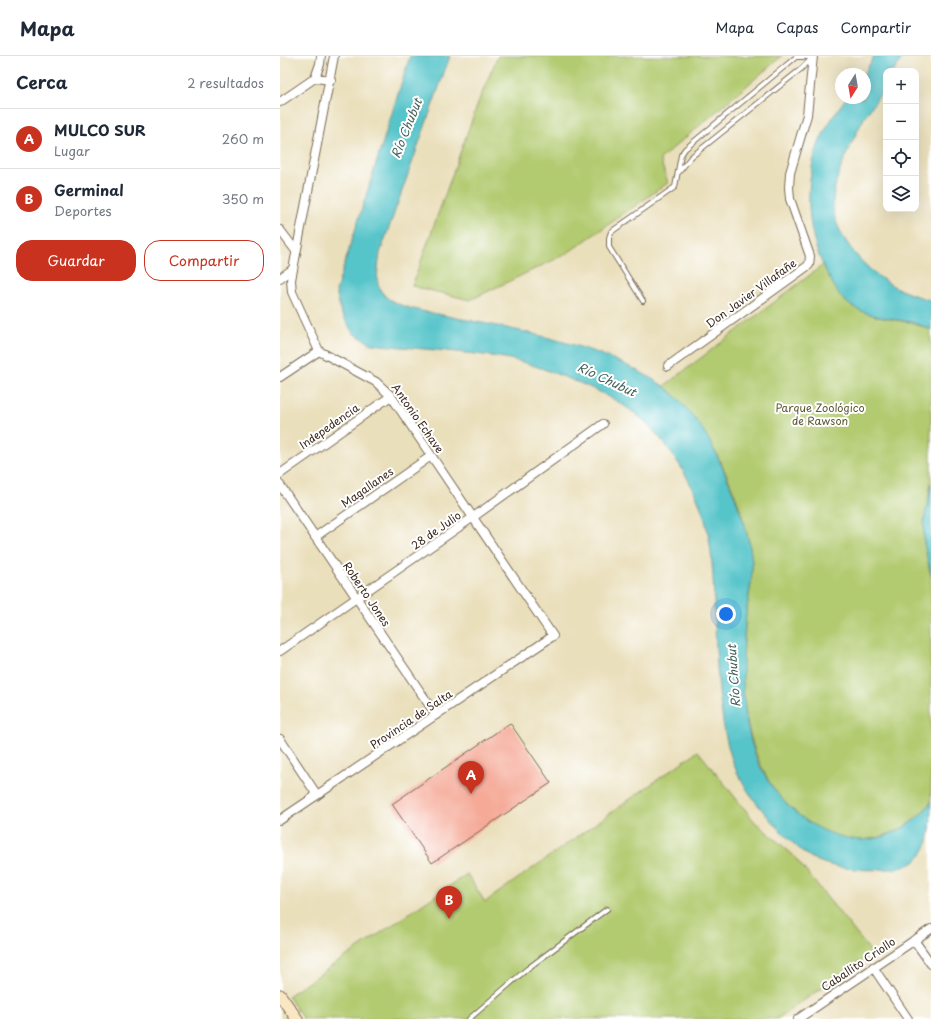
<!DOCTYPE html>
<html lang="es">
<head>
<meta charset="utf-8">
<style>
  body { margin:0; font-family:"Playpen Sans",sans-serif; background:#f6f6f7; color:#1f2937 }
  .controls { position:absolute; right:12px; top:12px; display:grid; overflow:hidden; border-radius:8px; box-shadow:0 4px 16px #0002 }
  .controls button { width:36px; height:36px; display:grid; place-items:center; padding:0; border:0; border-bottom:1px solid #e0e1e3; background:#fff; color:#1f2937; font:20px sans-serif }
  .compass { position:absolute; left:555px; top:12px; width:36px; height:36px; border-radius:50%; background:#fff; box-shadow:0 4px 16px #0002; rotate:191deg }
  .you { position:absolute; left:446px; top:558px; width:14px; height:14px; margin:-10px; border:3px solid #fff; border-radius:50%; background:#1a73e8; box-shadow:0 0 0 6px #1a73e833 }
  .badge { display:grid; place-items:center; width:26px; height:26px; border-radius:50%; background:#c8321e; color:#fff; font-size:13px; font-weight:700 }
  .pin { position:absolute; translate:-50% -33px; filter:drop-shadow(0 1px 2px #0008) }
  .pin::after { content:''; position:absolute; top:21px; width:14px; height:12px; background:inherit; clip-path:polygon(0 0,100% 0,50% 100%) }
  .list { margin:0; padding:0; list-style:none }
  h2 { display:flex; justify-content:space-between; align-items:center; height:52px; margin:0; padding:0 16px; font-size:17px }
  h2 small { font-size:13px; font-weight:400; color:#747a83 }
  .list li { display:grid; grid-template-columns:26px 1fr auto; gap:12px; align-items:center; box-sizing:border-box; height:60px; padding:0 16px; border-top:1px solid #e0e1e3 }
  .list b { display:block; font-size:15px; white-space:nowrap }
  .list p { margin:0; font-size:13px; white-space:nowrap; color:#747a83 }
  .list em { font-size:13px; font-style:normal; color:#747a83 }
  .actions { display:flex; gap:8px; padding:12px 16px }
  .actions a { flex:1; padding:9px 0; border:1px solid #c8321e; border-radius:16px; text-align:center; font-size:14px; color:#c8321e }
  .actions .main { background:#c8321e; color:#fff }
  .icon { flex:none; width:22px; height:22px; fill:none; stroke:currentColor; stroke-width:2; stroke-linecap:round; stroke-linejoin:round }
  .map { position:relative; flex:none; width:651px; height:963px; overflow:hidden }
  header { display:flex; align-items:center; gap:24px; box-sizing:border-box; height:56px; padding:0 20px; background:#fff; border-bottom:1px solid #e0e1e3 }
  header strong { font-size:19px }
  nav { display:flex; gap:22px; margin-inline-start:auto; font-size:14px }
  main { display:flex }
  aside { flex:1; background:#fff }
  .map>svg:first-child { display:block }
</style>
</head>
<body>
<header>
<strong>Mapa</strong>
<nav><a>Mapa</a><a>Capas</a><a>Compartir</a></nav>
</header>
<main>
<aside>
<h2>Cerca<small>2 resultados</small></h2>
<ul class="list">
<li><span class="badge">A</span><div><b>MULCO SUR</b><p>Lugar</p></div><em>260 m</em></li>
<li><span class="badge">B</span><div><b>Germinal</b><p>Deportes</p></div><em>350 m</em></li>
</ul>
<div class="actions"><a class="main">Guardar</a><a>Compartir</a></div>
</aside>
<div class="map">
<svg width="651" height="963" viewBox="0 0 651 963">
  <rect width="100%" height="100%" fill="#fff"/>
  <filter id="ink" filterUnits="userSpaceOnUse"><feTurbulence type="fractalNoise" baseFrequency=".025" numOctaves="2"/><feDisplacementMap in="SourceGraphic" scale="8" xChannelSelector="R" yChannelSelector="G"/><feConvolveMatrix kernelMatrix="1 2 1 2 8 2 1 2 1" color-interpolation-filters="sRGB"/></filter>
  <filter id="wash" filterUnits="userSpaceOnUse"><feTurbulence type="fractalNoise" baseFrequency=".012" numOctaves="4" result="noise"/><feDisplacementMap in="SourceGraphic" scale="16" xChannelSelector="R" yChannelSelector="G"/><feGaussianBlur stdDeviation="0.9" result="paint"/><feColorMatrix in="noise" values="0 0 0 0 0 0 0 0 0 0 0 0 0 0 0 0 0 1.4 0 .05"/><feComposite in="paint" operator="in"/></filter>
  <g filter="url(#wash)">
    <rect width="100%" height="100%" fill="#eadfbb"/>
    <g fill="#b2ca6f" stroke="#767a46">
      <polygon points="218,0 502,0 380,103 388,127 286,198 190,244 132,230 201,39"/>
      <path d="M543,209L565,245L577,253L598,261L633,267L651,274V428L644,466V487L651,520V746C636,767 614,779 589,783C569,787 544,777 527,766C484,738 466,682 463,633C461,613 464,591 465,571C466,551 472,531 472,512C472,500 469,486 466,475C459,444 444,410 428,383C417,363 399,346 384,330Z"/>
      <polygon points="418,695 475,766 512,798 592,897 497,963 23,963 8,940 187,818 205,846"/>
    </g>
    <g fill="#57c5ca" stroke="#497874">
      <path d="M130,0H170L100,197C99,209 94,225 101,235C111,252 149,256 167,260C241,275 318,287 382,329C398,339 420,368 429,384C446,416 472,476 472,511C472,531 466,550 465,569C462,608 461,651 472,689C486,736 524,775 572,783C602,788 634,770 651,746C651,776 651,807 618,812C593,815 562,815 538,805C522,798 510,784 498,772C483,756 468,738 458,718C437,676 436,592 434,544C433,518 432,490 425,464C415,429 390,389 363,364C345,348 323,337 302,328C277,318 251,307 225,302C181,295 136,293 92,288L73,277L61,257L56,235Z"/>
      <path d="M594,0H623L614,15H606C606,19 607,24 606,27C604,35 587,56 582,66C571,88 551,126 553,151C555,178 582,210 604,224C617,234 635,240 651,244V274C645,271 638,268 631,266C609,262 583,261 565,245C558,239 553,228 548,219C526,181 523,128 539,87C546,70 556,56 566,42H585L584,18Z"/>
      <polygon points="651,428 651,520 644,487 644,466"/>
    </g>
    <g id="blocks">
      <polygon fill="#f5a996" points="230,667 271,727 152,807 112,748"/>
    </g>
  </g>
  <g filter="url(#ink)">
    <use href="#blocks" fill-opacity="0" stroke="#786955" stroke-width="1"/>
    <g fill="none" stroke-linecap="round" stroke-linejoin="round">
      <defs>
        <g id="service">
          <polyline points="363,245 329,191 329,182 331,176 395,131 401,99 405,93 516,1 533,1 521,13 411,101 399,116"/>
          <polyline points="189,963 247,913 327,853"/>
        </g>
        <g id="minor">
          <polyline points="35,22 40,8 41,0"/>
          <polyline points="0,46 35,22 51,24"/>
          <polyline points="0,174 16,195"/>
          <polyline points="0,222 13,213"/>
          <polyline points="388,310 529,209 530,200 510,143 509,131 510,117 527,59 533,0"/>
          <polyline points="0,321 39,295"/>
          <polyline points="0,418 111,340"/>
          <polyline points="0,429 156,659"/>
          <polyline points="35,481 151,400"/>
          <polyline points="0,595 192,462 323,368"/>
          <polyline points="0,683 37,739"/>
          <polyline points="0,764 273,580 111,340 96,326 39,295 12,236 11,224 54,0"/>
          <polyline points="634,884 651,908"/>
          <polyline points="593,911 628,963"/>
          <polyline points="518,963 651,873"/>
        </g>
        <polyline id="secondary" points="0,939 17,963"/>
      </defs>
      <use href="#service" stroke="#786955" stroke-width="6"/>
      <use href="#minor" stroke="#786955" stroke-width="10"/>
      <use href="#secondary" stroke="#786955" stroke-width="13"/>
      <use href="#service" stroke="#fff" stroke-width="4"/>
      <use href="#minor" stroke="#fff" stroke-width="8"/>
      <use href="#secondary" stroke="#f9e7c3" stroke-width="11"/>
    </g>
  </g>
  <g text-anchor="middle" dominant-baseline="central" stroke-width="4" stroke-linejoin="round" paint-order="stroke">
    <g font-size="11" fill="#3b2a1e" stroke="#fff">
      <text transform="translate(471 237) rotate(-36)">Don Javier Villafañe</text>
      <text transform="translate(138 362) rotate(55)">Antonio Echave</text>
      <text transform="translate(49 370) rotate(-35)">Indepedencia</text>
      <text transform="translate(87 431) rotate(-35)">Magallanes</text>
      <text transform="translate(156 474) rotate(-35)">28 de Julio</text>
      <text transform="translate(87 538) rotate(56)">Roberto Jones</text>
      <text transform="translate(131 663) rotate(-34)">Provincia de Salta</text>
      <text transform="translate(578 908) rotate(-34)">Caballito Criollo</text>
    </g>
    <g font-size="11" fill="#5f5a36" stroke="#fff">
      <text x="540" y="351">Parque Zoológico<tspan x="540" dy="13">de Rawson</tspan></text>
    </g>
    <g font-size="12" font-style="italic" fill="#45605a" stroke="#fff">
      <text transform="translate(126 72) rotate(-68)">Río Chubut</text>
      <text transform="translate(327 323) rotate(25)">Río Chubut</text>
      <text transform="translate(453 620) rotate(-94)">Río Chubut</text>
    </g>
  </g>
</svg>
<div class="controls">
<button>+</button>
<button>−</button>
<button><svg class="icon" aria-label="locate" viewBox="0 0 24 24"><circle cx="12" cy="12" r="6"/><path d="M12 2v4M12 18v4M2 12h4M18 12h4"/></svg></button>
<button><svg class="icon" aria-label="layers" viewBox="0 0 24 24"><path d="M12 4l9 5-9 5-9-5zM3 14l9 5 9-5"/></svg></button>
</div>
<svg class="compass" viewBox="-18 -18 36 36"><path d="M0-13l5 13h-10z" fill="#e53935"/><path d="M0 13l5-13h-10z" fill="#747a83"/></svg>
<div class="you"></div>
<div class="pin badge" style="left:191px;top:738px">A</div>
<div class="pin badge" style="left:169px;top:863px">B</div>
</div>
</main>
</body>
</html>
